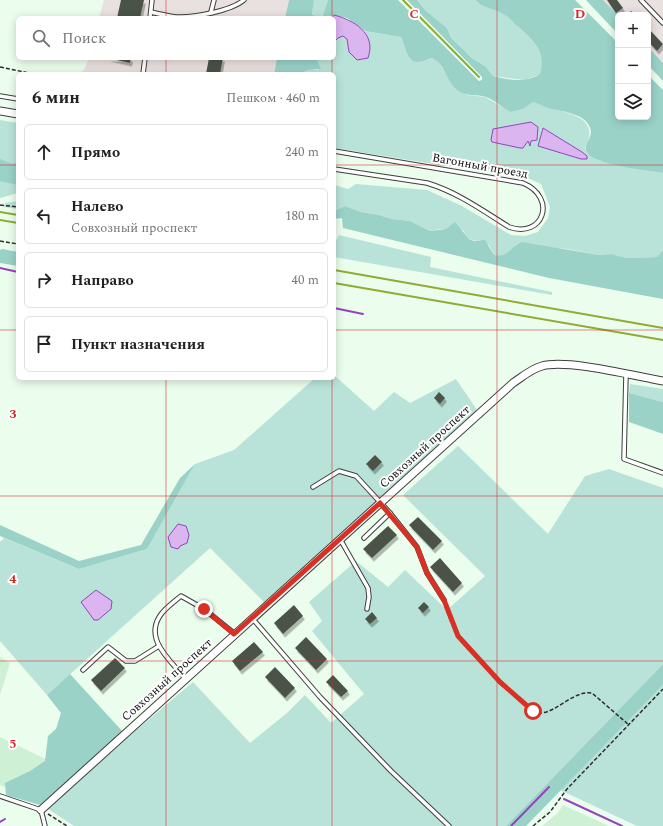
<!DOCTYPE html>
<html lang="ru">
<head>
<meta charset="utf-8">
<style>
  body { margin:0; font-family:Spectral,serif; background:#f6f6f6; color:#222 }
  .controls { position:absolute; right:12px; top:12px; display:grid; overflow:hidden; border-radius:6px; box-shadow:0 2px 10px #0003 }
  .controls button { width:36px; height:36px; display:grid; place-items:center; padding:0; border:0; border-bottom:1px solid #e0e0e0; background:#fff; color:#222; font:20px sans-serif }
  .stop { position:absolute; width:12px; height:12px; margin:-9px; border:3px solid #d93025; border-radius:50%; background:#fff }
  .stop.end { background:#d93025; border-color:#fff; box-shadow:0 1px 4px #0008 }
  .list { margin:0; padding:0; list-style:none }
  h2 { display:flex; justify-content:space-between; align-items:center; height:52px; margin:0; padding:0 16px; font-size:17px }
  h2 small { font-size:13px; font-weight:400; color:#767676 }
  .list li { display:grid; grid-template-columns:26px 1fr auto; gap:12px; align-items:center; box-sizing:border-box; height:56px; margin:0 8px 8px; padding:0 8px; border:1px solid #e0e0e0; border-radius:6px }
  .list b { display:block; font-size:15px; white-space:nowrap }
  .list p { margin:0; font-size:13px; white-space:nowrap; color:#767676 }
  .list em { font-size:13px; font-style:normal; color:#767676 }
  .icon { flex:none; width:22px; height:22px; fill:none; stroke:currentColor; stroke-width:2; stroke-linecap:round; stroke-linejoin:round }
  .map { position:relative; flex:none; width:663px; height:826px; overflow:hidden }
  .search { position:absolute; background:#fff; box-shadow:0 2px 10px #0003; left:16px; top:16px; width:320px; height:44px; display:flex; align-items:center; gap:10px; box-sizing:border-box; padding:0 14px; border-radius:6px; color:#767676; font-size:15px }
  .panel { position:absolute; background:#fff; box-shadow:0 2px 10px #0003; left:16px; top:72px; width:320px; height:308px; border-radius:6px }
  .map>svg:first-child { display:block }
</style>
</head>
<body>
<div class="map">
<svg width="663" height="826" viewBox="0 0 663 826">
  <defs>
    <filter id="shadow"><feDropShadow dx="2" dy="3.5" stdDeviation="0" flood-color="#0004"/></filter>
  </defs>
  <rect width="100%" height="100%" fill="#ebfdec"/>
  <g fill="#e9e1e0">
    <polygon points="104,0 289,0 285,18 99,18"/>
    <polygon points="603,0 663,0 663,63 648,47 648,15 618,15"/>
    <polygon points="89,58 277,58 274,74 77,74 84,70"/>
  </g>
  <g fill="#cef0d4">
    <polygon points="0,657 10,663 0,695"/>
    <polygon points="0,737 64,768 31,799 0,785"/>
    <polygon points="563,805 609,826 542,826 558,813"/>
  </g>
  <g fill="#b9e3d8" fill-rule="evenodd">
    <polygon points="314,0 328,0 326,11 323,16 313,17 312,11"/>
    <path d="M417,0H475L478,3C487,7 499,10 507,16C525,30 548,49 541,74L525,80L493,76L486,67L472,58L451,38L447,28L425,10Z"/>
    <path d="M365,31L401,37C407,51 405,56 421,62L432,58L437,60L450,80L467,95L485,97L511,112L523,109L533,102C539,103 543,106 548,108C570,113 601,118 585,148L598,160L663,173V250L657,257L627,258L611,254L599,255L567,249L517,244C511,252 504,257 494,255L489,245L480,240C471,242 467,238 463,230L440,229L430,231L410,221L392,219L379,215L361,212L345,206L334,211V185L348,189L356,184L427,190L462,206L511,235L525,236L538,232L548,218L550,207L541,184L523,176L434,164L334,148V74H300L308,70H318L320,67L316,58H334C334,48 332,40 343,36L347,39L349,52L370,47ZM542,129H545L579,151L538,146ZM493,132L531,141L530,146L528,141L523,148H520L492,137Z"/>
    <polygon points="0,120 18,123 18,193 0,198"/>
    <polygon points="18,201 18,209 4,207 5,203"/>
    <polygon points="339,235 431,257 430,267 552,292 552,295 334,257 334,245"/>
    <polygon points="334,375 374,411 394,392 410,403 456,379 477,410 265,603 210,548 47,695 0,641 0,542 4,538 79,569 147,549 195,464 234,450 315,378 334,378"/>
    <polygon points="630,384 663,389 663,402 629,393"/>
    <polygon points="458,446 548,534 585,476 609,469 663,488 663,664 506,826 74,826 48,809 128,737 193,682 250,743 287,713 305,695 331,723 364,694 312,631 322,621 309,602 356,561 388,587 405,570 447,610 485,576 403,495"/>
    <polygon points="663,685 663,826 637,826 560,790"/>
  </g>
  <g fill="#9ad2c8">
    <path d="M289,0H314L312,14L316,17L323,16L328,0H398L479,81L482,80V77L407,0H417L425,10L447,28L451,38L472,58L486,67L493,76C508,80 527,83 540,74C547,54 534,40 519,27C514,24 511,18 505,15C495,8 484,9 475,0H575L618,43V117H648V75L663,90V173C648,170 593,165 587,152C583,146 591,139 591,132C589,112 559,112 545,107C541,105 538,103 533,102L523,109L511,112C502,108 495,100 486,97C476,94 465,97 456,89C446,80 445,64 432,58C428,59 423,62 419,62C407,63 405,45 401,37L365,31L347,18L333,15L332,18H285Z"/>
    <polygon points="586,0 603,0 618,15 618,34"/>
    <polygon points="648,47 663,63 663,81 648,65"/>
    <polygon points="277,58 316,58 321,69 308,70 300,74 274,74"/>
    <polygon points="0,159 13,164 18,162 18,185 0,181"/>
    <path d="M345,206L361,212L379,215L392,219L410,221L430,231L446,229L455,222L469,239L474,241L485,240L494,255C508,258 511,246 522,242L599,255L611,254L627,258L657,257L663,250V299L549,278L343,228L342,218L334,219V211Z"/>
    <polygon points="2,249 18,252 18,266 0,263 0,250"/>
    <polygon points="629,393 663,402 663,434 629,422"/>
    <polygon points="195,464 147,549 79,569 0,536 0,525 79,561 141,545 180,478"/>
    <polygon points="663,664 663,685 526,826 506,826"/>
    <polygon points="70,674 123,732 46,802 40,805 6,795 5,783 30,771 45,761 48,736 56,729 61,713 47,695"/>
  </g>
  <g fill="#dab5ef" stroke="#9544bd">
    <path d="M334,15C353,20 377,33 368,58L357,60L349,52L347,39L343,36L338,38L334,42V18H332Z"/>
    <polygon points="531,122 538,127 537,140 531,141 530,146 528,141 523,148 520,148 492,142 491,140 493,129"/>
    <polygon points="543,128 582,152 587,156 587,159 581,159 538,146"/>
    <polygon points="178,524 186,526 189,535 187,543 180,546 178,549 171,547 168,537"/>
    <polygon points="96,590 112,601 111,609 98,620 94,620 81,602"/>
  </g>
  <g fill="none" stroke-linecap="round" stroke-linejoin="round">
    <g stroke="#9544bd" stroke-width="2">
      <polyline points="0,268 18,272"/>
      <polyline points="334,308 363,314"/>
      <polyline points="564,799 622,826"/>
      <polyline points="0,822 5,819"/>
      <polyline points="511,826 549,787"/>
    </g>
  </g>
  <g fill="#4c5248" filter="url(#shadow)">
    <polygon points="121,0 144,0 140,18 117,18"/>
    <polygon points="607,0 617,0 623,8 616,13"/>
    <polygon points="631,11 636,15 627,15"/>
    <polygon points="648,28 663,44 657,51 648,41"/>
    <polygon points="108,58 131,58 130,63"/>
    <polygon points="209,58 223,58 220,74 206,74"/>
    <polygon points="439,392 445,398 440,404 434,398"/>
    <polygon points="375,455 382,462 373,471 366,464"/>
    <polygon points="418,517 442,541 433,550 409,525"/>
    <polygon points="388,526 397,535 372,558 363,549"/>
    <polygon points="440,558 462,583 453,592 430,567"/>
    <polygon points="424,602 429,607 423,613 418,608"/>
    <polygon points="294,605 303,616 283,634 274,623"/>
    <polygon points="372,612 377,618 370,624 365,619"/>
    <polygon points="306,637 327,659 316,670 295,648"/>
    <polygon points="254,642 263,652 240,671 232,661"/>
    <polygon points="115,658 125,668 101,691 91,680"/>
    <polygon points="275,667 295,688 285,698 265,677"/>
    <polygon points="333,675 348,691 341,697 326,682"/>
  </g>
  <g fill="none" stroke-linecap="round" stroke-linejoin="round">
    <defs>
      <g id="lane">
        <polyline points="641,0 663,23"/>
        <path d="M151,12C159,14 168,16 176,17C193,18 231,11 244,0"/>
        <polyline points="211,12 214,0"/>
        <polyline points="150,18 152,0"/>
        <polyline points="143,74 145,58"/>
        <polyline points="0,96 18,99"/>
        <path d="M334,151L523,183C558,198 543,239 509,227C482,210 457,192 427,183L334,169"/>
        <polyline points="626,375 624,459 663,473"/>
        <polyline points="313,487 339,471 356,476 390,513 417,547 427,573 444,600"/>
        <polyline points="364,538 390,513"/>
        <polyline points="340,539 368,588 369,597 367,609"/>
        <polyline points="252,618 320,697 391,771 449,826"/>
        <polyline points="83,670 108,647 126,661 135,661 159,646"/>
        <path d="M185,678C170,660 142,638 162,613C167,607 175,601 181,596L204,609L235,634"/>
        <polyline points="0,796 41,810 45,826"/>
      </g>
      <g id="street">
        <polyline points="0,111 18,114"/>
        <path d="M41,810L513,383C522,377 531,369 542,366C568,359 634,376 663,381"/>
      </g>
    </defs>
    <use href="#lane" stroke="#3e3e3e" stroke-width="5.5"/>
    <use href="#street" stroke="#3e3e3e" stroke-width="9"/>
    <g stroke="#2d2d2d" stroke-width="1.5" stroke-dasharray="4 2" stroke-linecap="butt">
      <polyline points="0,67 34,74"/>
      <polyline points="0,205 18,207"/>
      <polyline points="0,241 18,244"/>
      <path d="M445,606C448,615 453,628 459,637C468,650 527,714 541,713C557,712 574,690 592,693L629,725"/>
      <polyline points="48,814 67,826"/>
      <polyline points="533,826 550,812 567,789 663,689"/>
    </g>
    <use href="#lane" stroke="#fff" stroke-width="3.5"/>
    <use href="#street" stroke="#fff" stroke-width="7"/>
    <g stroke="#90ab33" stroke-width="2">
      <polyline points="403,0 479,77"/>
      <polyline points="0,212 18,215"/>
      <polyline points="0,220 18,223"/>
      <polyline points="334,270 663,328"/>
      <polyline points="334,283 663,340"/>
    </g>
  </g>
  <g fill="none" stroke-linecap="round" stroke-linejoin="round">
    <polyline stroke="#d93025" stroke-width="5" points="204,609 234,634 380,503 417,547 427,573 444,600 458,636 500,682 533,711"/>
  </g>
  <path fill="none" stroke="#d62828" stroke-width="1" stroke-opacity="0.55" d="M166,0V18M332,0V18M497,0V826M166,58V74M332,58V74M0,165H18M334,165H663M0,330H18M334,330H663M166,378V826M332,378V826M0,496H663M0,661H663"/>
  <g text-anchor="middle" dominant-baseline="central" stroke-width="4" stroke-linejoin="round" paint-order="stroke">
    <g font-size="12" fill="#0b0b0b" stroke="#fff">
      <text transform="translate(480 166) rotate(10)">Вагонный проезд</text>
      <text transform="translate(425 447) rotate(-42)">Совхозный проспект</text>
      <text transform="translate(167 680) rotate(-42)">Совхозный проспект</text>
    </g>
  </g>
  <g font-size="13" text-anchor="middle" font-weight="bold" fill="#d62828" stroke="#fff" stroke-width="4" stroke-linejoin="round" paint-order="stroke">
    <text x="414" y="18">C</text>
    <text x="580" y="18">D</text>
    <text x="13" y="418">3</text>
    <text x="13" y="583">4</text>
    <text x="13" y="748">5</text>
  </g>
</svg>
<div class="controls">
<button>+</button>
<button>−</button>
<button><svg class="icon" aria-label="layers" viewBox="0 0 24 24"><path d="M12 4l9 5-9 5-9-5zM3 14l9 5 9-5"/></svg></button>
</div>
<div class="stop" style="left:533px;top:711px"></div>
<div class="stop end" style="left:204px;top:609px"></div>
<div class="search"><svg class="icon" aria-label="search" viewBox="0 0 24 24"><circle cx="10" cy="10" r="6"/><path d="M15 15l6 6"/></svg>Поиск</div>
<section class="panel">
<h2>6 мин<small>Пешком · 460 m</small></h2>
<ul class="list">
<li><svg class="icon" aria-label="ahead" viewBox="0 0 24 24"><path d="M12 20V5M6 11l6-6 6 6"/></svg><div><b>Прямо</b></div><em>240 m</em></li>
<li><svg class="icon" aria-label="left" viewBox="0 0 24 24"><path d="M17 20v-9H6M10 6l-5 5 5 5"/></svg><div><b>Налево</b><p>Совхозный проспект</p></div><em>180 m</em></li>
<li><svg class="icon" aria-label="right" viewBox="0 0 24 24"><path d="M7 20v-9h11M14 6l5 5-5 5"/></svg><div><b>Направо</b></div><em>40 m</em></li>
<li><svg class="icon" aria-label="arrive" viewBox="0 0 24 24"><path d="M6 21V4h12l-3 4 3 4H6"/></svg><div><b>Пункт назначения</b></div></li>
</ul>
</section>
</div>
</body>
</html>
